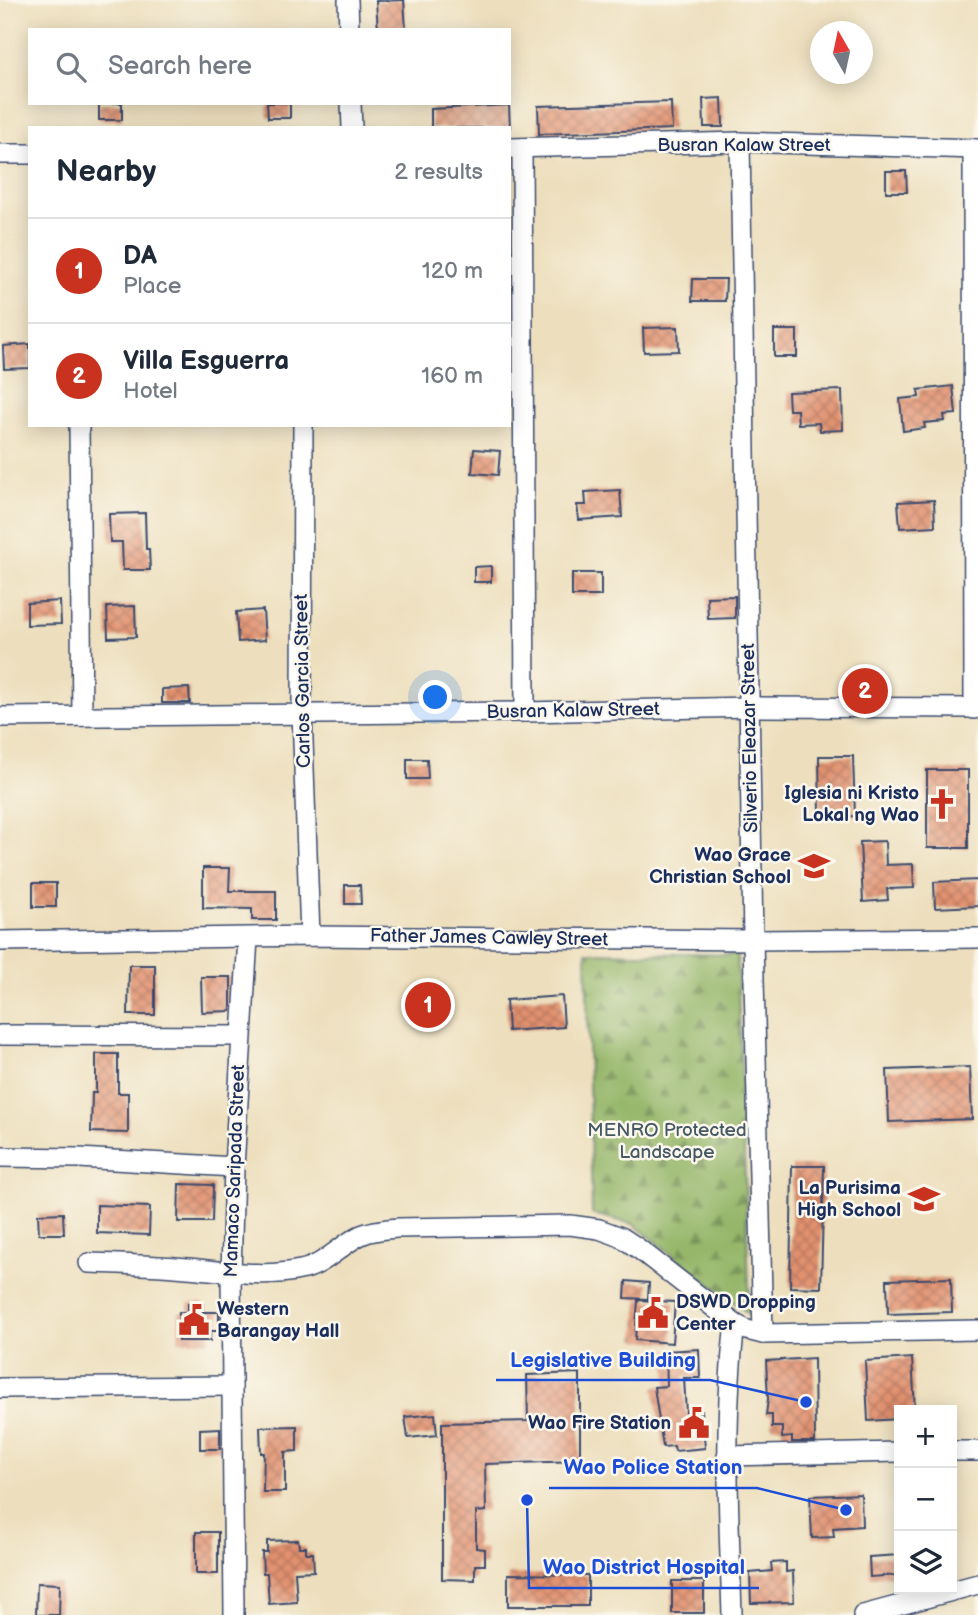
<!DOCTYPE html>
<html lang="en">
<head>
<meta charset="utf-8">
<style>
  body { margin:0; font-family:"Balsamiq Sans",sans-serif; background:#f2f2f3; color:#1f2937 }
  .controls { position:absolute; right:21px; bottom:21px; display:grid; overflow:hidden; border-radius:0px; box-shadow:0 4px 18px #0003 }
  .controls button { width:63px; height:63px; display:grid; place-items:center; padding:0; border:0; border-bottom:2px solid #e0e1e3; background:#fff; color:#1f2937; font:35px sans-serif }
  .compass { position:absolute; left:810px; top:21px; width:63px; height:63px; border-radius:50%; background:#fff; box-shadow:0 4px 18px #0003; rotate:351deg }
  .you { position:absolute; left:436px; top:698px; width:24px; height:24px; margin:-18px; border:5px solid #fff; border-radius:50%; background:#1a73e8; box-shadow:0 0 0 10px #1a73e833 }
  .badge { display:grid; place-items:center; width:46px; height:46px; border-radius:50%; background:#c8321e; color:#fff; font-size:23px; font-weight:700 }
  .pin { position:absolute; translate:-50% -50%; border:4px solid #fff; box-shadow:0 2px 7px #0006 }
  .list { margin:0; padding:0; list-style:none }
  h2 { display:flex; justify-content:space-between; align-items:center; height:91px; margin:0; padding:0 28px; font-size:30px }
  h2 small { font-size:23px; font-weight:400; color:#747a83 }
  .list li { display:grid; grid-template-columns:46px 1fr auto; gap:21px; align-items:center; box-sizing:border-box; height:105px; padding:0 28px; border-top:2px solid #e0e1e3 }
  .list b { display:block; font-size:26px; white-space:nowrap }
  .list p { margin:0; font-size:23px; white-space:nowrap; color:#747a83 }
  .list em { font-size:23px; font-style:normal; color:#747a83 }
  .icon { flex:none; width:38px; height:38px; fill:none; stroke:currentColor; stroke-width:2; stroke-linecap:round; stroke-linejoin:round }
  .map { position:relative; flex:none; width:978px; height:1615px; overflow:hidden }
  .search { position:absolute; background:#fff; box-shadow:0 4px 18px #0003; left:28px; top:28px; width:483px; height:77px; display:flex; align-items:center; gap:18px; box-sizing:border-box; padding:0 24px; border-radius:0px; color:#747a83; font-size:26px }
  .panel { position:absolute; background:#fff; box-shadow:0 4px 18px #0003; left:28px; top:126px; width:483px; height:301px; border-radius:0px }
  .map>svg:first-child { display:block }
</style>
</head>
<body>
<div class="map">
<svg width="978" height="1615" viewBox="0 0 978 1615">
  <defs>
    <pattern id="forest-firs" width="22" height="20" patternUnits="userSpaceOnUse" patternTransform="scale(1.75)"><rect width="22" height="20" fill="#96b76a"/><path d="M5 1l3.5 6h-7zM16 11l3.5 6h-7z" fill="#7a955a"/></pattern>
    <pattern id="building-cross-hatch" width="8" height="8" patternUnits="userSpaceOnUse" patternTransform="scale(1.75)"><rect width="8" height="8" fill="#e2916e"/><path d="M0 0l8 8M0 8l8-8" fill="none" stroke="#b6775e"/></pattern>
  </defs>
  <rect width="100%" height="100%" fill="#fbf7ec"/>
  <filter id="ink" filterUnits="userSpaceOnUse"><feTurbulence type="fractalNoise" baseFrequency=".0143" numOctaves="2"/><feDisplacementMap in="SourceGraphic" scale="14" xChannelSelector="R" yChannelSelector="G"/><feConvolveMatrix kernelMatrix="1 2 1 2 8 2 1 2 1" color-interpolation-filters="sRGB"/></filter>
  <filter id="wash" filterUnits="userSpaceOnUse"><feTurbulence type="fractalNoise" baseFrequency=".00686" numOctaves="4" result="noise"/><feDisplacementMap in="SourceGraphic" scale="28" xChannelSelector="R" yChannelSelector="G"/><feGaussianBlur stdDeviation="1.57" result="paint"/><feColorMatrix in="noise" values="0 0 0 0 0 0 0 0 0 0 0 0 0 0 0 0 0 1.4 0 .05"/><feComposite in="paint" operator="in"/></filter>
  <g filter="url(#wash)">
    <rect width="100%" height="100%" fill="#eddfbd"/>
    <polygon fill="url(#forest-firs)" stroke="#587364" stroke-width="2" points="586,952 737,955 750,1315 633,1224 592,1214"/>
    <g id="blocks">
      <g fill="url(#building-cross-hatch)">
        <polygon points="404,0 406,30 378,30 376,1"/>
        <polygon points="722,98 723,127 704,127 703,99"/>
        <polygon points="671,102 672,129 539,134 538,106"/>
        <rect x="99" y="103" width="23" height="17"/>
        <polygon points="267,103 290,103 290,118 268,118"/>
        <polygon points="509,105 510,128 431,128 431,109"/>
        <polygon points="886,171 906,171 907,192 886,192"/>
        <polygon points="693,279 726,279 725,301 692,301"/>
        <polygon points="678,327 679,351 644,352 643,328"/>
        <rect x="774" y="330" width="23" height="27"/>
        <polygon points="30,344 30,368 4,369 3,346"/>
        <polygon points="953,386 956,414 944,415 945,421 924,423 925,428 903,431 900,399 919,397 918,390"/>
        <polygon points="842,390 843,430 820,431 819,423 798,424 797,410 789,410 788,392"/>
        <polygon points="474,449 500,451 498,475 472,473"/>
        <polygon points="620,490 622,517 579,520 577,505 586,505 585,492"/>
        <polygon points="934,500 935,526 900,528 898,502"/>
        <polygon points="145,513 146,549 149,549 150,570 123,570 122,542 110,542 109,514"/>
        <polygon points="491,566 491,582 474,582 474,567"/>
        <rect x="572" y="573" width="29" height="23"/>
        <polygon points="735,596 735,618 708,619 707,597"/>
        <polygon points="60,601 61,624 27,625 27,603"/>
        <polygon points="135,606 136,637 108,638 107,607"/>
        <polygon points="263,610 265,640 238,642 236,612"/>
        <polygon points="189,688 190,703 162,703 162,689"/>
        <polygon points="819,756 853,756 855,816 820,817"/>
        <polygon points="407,759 427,759 428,779 407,779"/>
        <rect x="927" y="770" width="41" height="78"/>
        <polygon points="885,841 886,865 913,864 914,888 887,889 888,900 863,902 860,842"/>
        <polygon points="203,868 230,868 229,891 276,891 276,920 252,920 252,909 203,908"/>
        <polygon points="978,880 978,906 935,908 934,882"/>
        <rect x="33" y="883" width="23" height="24"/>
        <polygon points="345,885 360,885 361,904 345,904"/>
        <polygon points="129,965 155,965 155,1015 128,1015"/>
        <polygon points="201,977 231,977 231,1011 202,1012"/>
        <polygon points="442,988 442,1020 415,1021 415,989"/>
        <polygon points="562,996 564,1027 508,1031 506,1000"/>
        <polygon points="96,1054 118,1054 118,1093 128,1093 128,1133 91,1132 92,1093 96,1093"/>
        <polygon points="970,1067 972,1119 889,1122 887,1070"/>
        <polygon points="792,1166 824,1166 821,1288 790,1287"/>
        <polygon points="179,1184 213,1185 212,1222 178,1222"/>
        <polygon points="97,1205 150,1207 149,1235 97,1233"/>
        <polygon points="63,1213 64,1234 39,1234 38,1214"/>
        <polygon points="951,1278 952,1312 888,1314 887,1280"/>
        <polygon points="626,1281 649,1283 648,1299 625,1298"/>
        <polygon points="638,1300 675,1302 672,1343 635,1340"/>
        <polygon points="188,1303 203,1303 203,1312 219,1312 219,1331 210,1331 210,1341 178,1341 179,1312 188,1312"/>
        <polygon points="699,1349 700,1378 684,1378 686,1413 702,1411 705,1448 675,1451 674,1446 663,1447 654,1387 667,1386 666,1351"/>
        <polygon points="814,1358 815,1442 792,1442 792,1437 782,1438 782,1427 772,1427 772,1415 766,1415 768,1399 766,1361"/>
        <polygon points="912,1358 915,1410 899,1410 899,1419 868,1421 865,1361"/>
        <polygon points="580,1373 580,1461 485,1464 486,1511 476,1512 476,1548 485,1549 485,1565 475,1565 475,1580 442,1579 442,1423 528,1421 527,1375"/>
        <polygon points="435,1414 437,1435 408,1438 405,1417"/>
        <polygon points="297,1426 297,1451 285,1452 285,1492 263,1492 264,1453 261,1453 260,1427"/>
        <polygon points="220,1428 220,1449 200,1449 200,1429"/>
        <polygon points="861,1494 862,1526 833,1528 834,1537 812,1538 810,1496"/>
        <rect x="196" y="1532" width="22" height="42"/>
        <polygon points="298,1540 299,1547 306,1547 306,1553 313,1553 314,1571 295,1572 297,1602 269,1604 267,1573 263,1573 262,1552 267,1552 267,1541"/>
        <polygon points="899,1555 899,1575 870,1577 869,1557"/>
        <polygon points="786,1562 786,1572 793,1571 794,1602 751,1603 750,1573 772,1571 771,1563"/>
        <polygon points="508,1574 588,1575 588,1606 508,1606"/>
        <rect x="672" y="1581" width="32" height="32"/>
        <polygon points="37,1583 60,1584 59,1615 36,1615"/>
      </g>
    </g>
  </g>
  <g filter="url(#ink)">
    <use href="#blocks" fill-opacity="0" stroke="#3a496c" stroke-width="2"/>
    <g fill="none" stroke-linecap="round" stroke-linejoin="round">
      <defs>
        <g id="minor">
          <polyline points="348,0 349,30"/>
          <polyline points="351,103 352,128"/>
          <polyline points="740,142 753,940 763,1334"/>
          <polyline points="510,148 740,142 978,149"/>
          <polyline points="522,148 525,712"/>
          <polyline points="973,149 974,709"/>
          <polyline points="0,154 30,154"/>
          <polyline points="79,425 82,716"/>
          <polyline points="303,425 302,713 310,936"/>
          <polyline points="0,717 525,712 750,707 978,708"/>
          <polyline points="0,941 310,936 753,940 978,938"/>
          <polyline points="0,1035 241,1036"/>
          <polyline points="0,1157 79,1158 234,1167"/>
          <path d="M89,1263C122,1264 155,1265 187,1268C224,1271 264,1278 300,1270C324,1266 340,1245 361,1235C372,1230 386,1229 398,1228L570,1225L599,1229L621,1237L639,1249L735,1324L747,1330L763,1334L978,1330"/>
          <polyline points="0,1388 232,1386"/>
          <polyline points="952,1451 978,1451"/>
          <polyline points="727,1456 899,1452"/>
          <polyline points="234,1615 231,1273 234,1167 248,938"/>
          <path d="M732,1615C729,1518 723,1421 735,1324"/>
          <polyline points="863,1615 978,1584"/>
        </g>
      </defs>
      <use href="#minor" stroke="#3a496c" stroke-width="22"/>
      <use href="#minor" stroke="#fff" stroke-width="19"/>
    </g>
  </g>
  <defs>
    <symbol id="church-bare" viewBox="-9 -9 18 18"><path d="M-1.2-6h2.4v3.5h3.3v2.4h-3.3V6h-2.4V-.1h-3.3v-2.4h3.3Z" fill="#c8321e" stroke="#fbf7ec" stroke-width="2.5" paint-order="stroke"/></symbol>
    <symbol id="school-bare" viewBox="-9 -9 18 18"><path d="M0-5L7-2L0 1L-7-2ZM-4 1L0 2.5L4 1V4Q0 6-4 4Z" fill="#c8321e" stroke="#fbf7ec" stroke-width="2.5" paint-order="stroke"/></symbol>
    <symbol id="civic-bare" viewBox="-9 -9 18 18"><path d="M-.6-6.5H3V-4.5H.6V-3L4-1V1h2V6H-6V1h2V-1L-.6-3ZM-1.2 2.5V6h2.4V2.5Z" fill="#c8321e" stroke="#fbf7ec" stroke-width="2.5" paint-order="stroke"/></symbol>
  </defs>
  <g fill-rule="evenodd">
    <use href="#church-bare" x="920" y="782" width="44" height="44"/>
    <use href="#school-bare" x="792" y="844" width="44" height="44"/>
    <use href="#school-bare" x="902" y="1177" width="44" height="44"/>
    <use href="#civic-bare" x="631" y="1291" width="44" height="44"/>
    <use href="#civic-bare" x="172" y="1298" width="44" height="44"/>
    <use href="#civic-bare" x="672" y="1401" width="44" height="44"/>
  </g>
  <g text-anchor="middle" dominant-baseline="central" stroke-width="5" stroke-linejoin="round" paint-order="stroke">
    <g font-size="19" fill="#1b2f5e" stroke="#fbf7ec">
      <text x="744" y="145">Busran Kalaw Street</text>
      <text transform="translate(303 681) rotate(-91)">Carlos Garcia Street</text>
      <text transform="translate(573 711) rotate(-1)">Busran Kalaw Street</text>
      <text transform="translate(750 738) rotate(-91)">Silverio Eleazar Street</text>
      <text transform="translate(489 938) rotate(1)">Father James Cawley Street</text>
      <text transform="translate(235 1171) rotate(-88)">Mamaco Saripada Street</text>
    </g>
    <g font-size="19" font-weight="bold" fill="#1b2f5e" stroke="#fbf7ec" text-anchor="end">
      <text x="919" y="793">Iglesia ni Kristo<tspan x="919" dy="22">Lokal ng Wao</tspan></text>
      <text x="791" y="855">Wao Grace<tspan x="791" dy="22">Christian School</tspan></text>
      <text x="901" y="1188">La Purisima<tspan x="901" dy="22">High School</tspan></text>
      <text x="676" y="1302" text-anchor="start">DSWD Dropping<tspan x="676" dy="22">Center</tspan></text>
      <text x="217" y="1309" text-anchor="start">Western<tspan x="217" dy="22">Barangay Hall</tspan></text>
      <text x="671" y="1423">Wao Fire Station</text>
    </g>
    <g font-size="19" fill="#445965" stroke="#fbf7ec">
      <text x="667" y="1130">MENRO Protected<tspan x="667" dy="22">Landscape</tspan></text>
    </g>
  </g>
  <path fill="none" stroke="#1d4ed8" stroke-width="2.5" d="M806 1402L710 1380H496M846 1510L757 1488H549M527 1500L529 1588H759"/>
  <g fill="#1d4ed8" stroke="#fbf7ec" stroke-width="2.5">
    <circle cx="806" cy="1402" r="7"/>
    <circle cx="846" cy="1510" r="7"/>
    <circle cx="527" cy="1500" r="7"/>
  </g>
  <g font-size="21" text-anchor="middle" font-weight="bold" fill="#1d4ed8" stroke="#fbf7ec" stroke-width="5" stroke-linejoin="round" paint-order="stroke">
    <text x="603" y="1367">Legislative Building</text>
    <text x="653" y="1474">Wao Police Station</text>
    <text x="644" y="1574">Wao District Hospital</text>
  </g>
</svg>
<div class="controls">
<button>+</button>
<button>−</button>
<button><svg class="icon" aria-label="layers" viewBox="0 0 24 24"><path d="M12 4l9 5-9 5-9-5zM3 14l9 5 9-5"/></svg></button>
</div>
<svg class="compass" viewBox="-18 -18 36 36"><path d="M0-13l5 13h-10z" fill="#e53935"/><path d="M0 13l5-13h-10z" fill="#747a83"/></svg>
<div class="you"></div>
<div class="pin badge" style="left:428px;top:1005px">1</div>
<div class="pin badge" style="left:865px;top:691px">2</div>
<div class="search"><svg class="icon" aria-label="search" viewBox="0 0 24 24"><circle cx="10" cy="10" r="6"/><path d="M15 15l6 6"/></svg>Search here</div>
<section class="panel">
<h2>Nearby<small>2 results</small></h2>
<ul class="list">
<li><span class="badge">1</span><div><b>DA</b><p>Place</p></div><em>120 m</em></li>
<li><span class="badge">2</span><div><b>Villa Esguerra</b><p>Hotel</p></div><em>160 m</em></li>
</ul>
</section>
</div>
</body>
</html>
